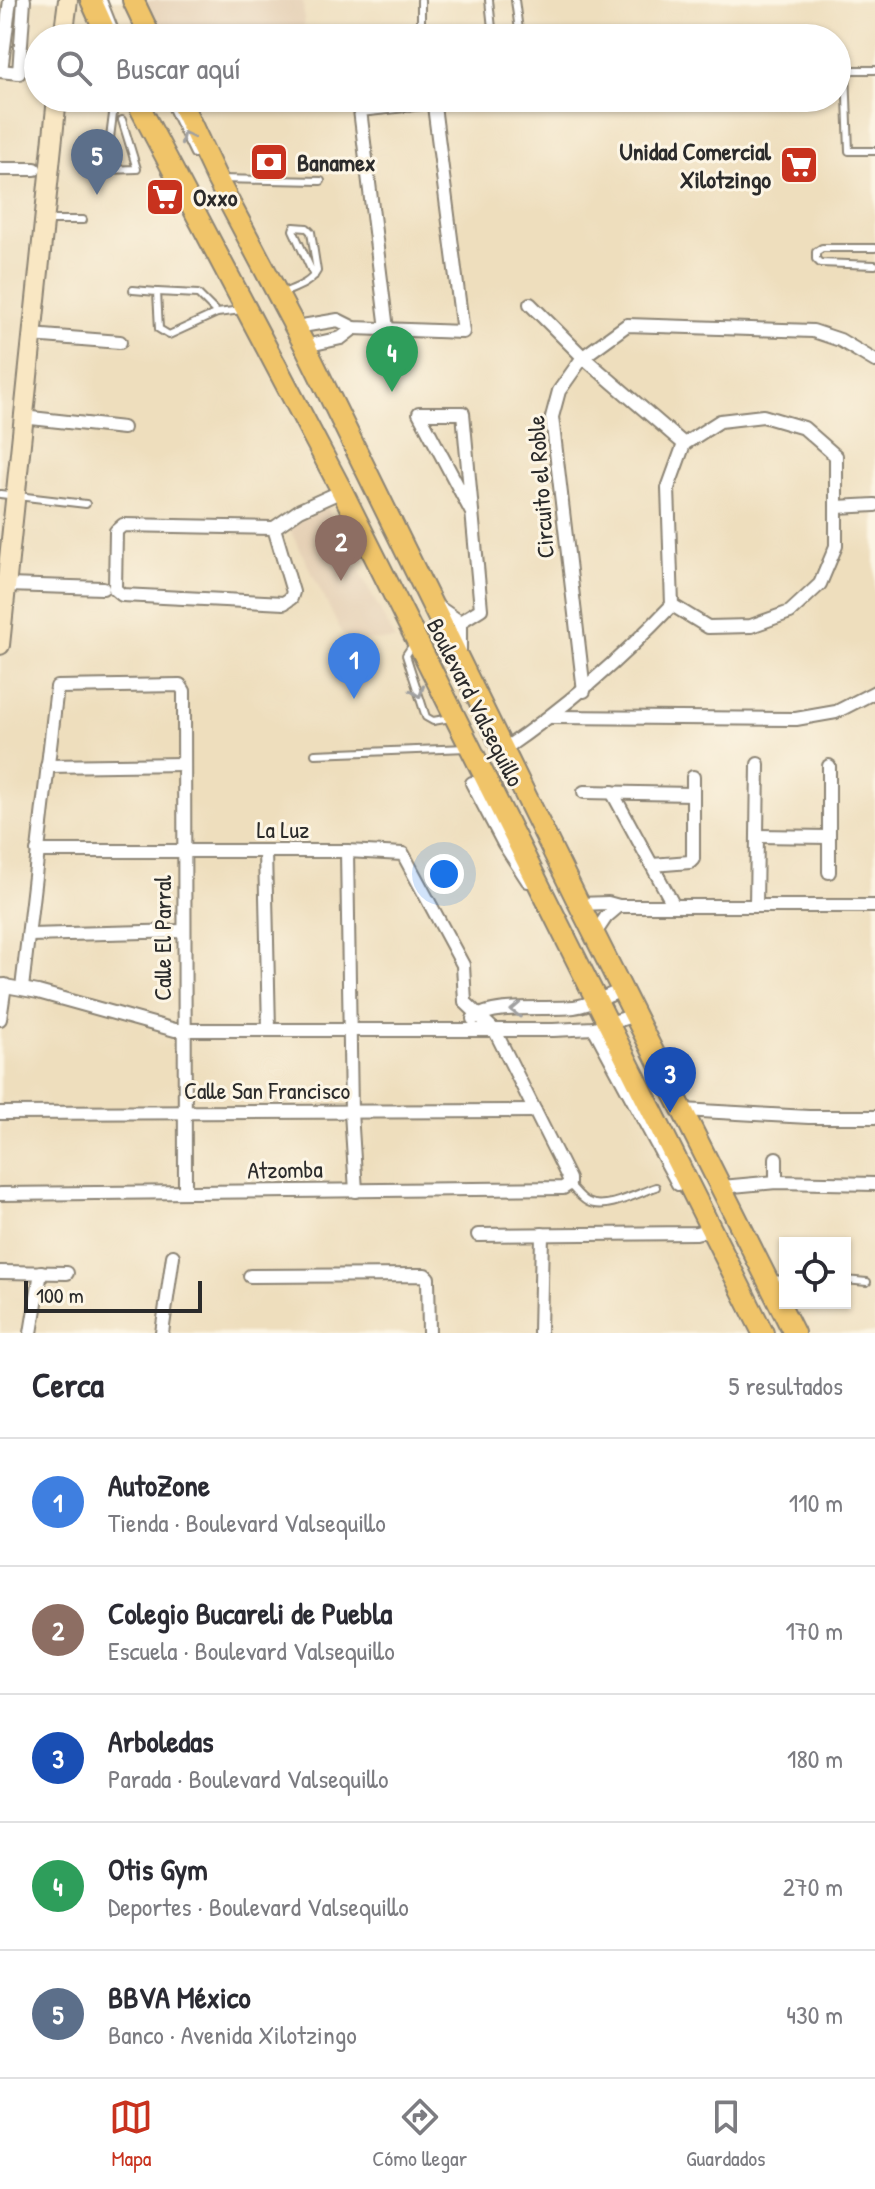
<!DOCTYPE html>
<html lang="es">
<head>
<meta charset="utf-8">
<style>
  body { margin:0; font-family:"Patrick Hand",sans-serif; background:#f2f2f3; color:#2b2b33 }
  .controls { position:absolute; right:24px; bottom:24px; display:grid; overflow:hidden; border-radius:0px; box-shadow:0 2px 6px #0004 }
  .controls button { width:72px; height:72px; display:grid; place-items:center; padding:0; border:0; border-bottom:2px solid #e1e1e2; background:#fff; color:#2b2b33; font:40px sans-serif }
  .scale { position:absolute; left:24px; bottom:20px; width:178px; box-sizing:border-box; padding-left:8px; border:4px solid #2b2b2b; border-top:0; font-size:22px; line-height:28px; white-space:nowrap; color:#2b2b2b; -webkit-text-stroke:6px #fcf5e5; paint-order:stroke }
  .you { position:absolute; left:444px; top:874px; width:28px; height:28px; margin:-20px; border:6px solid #fff; border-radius:50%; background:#1a73e8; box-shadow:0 0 0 12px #1a73e833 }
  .badge { display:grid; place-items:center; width:52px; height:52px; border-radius:50%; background:#c8321e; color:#fff; font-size:26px; font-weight:700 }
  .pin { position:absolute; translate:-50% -66px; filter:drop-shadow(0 2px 4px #0008) }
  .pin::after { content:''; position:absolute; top:42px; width:28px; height:24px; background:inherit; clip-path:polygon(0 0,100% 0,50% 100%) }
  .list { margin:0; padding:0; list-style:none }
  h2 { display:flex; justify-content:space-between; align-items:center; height:104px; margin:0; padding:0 32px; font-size:34px }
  h2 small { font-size:26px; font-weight:400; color:#7c7c81 }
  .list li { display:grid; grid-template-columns:52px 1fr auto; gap:24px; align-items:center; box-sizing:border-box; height:128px; padding:0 32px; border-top:2px solid #e1e1e2 }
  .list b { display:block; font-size:30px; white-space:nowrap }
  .list p { margin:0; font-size:26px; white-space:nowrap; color:#7c7c81 }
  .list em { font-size:26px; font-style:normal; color:#7c7c81 }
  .icon { flex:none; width:44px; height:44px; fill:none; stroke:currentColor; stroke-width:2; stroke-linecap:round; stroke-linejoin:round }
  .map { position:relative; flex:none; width:875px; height:1333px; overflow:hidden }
  .search { position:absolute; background:#fff; box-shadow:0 2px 6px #0004; left:24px; right:24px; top:24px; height:88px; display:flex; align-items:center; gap:20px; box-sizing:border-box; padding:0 28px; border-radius:44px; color:#7c7c81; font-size:30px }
  .sheet { height:744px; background:#fff }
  nav { display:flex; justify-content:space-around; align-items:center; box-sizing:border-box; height:112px; border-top:2px solid #e1e1e2; background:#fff; font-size:22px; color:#7c7c81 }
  nav a { display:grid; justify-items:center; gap:4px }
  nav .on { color:#c8321e }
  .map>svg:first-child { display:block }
</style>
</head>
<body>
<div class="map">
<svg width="875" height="1333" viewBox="0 0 875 1333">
  <rect width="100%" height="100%" fill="#fcf5e5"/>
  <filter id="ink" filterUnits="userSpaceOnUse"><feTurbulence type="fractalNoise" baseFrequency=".0125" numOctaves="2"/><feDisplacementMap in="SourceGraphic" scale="16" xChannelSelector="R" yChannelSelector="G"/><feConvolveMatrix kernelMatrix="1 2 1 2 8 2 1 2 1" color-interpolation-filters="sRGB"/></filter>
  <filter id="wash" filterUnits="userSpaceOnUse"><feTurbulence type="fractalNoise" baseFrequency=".006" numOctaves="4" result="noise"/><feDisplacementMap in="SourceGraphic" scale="32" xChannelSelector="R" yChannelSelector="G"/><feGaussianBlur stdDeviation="1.8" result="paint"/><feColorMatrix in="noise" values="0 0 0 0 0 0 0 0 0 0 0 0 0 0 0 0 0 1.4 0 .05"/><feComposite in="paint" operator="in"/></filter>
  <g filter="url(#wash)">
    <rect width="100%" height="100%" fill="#eedebd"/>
    <g fill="#e5d0b5">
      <polygon points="145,0 303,0 305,38 162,38"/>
      <polygon points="326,505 395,640 346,641 286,522"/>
    </g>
  </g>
  <g filter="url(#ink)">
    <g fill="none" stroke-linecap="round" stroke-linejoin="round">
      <defs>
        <g id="lane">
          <polyline points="103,0 118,38"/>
          <polyline points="421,0 421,38"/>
          <polyline points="489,0 493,38"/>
          <polyline points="515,0 520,38"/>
          <polyline points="875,70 846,70 849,151 875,151"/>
          <polyline points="111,98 113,114 106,170 137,169 122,120"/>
          <polyline points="167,98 194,154"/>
          <polyline points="220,179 321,181"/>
          <polyline points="47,220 83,220"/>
          <polyline points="875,248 822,248 816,252 816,259 820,263 875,265"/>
          <polyline points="133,290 157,292 159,329 169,335 217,313 242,310"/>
          <polyline points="157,292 198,294 217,313"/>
          <path d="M281,294C294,288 310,284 317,271L311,232L307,228L294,227L293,230L314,276"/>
          <polyline points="0,494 86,504"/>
          <polyline points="414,643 406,655 426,717 433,721 451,718"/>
          <polyline points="315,754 467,748"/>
          <path d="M569,1184C575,1190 580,1198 588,1202C606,1211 638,1193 656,1187"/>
          <polyline points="772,1280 785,1279"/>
          <polyline points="845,1280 867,1282"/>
        </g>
        <g id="street">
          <polyline points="0,71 19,73 24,0"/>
          <polyline points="1,71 10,0"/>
          <polyline points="0,169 35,169"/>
          <polyline points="530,304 583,357 684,444"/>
          <polyline points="296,327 338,320 354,328 463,332 433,98"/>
          <polyline points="387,329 360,110 432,102"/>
          <polyline points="31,335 120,342"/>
          <polyline points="305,346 341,338 354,328"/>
          <polygon points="763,416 804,428 836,456 836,546 820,584 790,612 751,626 708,627 672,605 668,488 684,444 720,421"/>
          <polyline points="22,417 123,428"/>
          <polyline points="837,507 875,505"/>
          <polyline points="274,528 293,592 291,598 284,603 122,595 115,589 116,531 123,525 274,528 300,510 342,491"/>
          <polyline points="7,585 103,588"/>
          <polyline points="434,604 460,622 460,652"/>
          <polyline points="460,622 481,609 463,413 419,413 472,513"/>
          <polyline points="584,691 552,417 559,391 583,357 627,325 813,331 840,340 875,361"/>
          <polyline points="552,717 796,719 836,712 875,692"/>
          <path d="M503,750C566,707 619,661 672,605"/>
          <polyline points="47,766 184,764"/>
          <polyline points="829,766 829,872"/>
          <polyline points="472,783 504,844 528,881"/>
          <polyline points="584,792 693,794"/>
          <polyline points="612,792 674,906"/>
          <polyline points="757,836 829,837"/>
          <polyline points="265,851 269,1030"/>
          <polyline points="347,851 351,1112 356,1191"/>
          <polyline points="652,865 690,862 693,859 693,777"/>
          <polyline points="579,904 608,903 619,906 875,906"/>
          <polyline points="756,906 758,764"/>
          <polyline points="29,935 184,931"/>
          <polyline points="594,935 606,917 619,906"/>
          <polyline points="0,985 38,992 175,1030 553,1030 594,1028 635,1015"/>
          <polyline points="22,988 57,687 180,685 184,691 185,1192"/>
          <polyline points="0,1019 5,985"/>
          <path d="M473,1019C493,1003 547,1010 574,1007C590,1005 607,996 622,990"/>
          <polyline points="594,1028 678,1184"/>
          <polyline points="683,1110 809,1117 875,1117"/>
          <polyline points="0,1113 535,1111"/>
          <polyline points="776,1182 776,1158"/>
          <polyline points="722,1187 776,1182 875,1184"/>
          <polyline points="0,1194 563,1188 569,1184 569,1179 495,1031 465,1002 463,965 403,854 347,851 37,851"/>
          <polyline points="478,1235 696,1233 712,1229"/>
          <polyline points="0,1272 67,1273"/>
          <polyline points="250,1276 425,1275 428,1278 429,1333"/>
          <polyline points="31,1333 41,1272"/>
          <polyline points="162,1333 173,1256"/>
          <polyline points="540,1333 542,1234"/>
        </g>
        <g id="secondary">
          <polyline points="63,38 68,0"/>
          <polyline points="0,645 57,98"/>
        </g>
        <g id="primary">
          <polyline points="91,0 108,38"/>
          <polyline points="133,0 151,38"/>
          <polyline points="135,98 342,491 763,1333"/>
          <polyline points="179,98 217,179 305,346 579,904 794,1333"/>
        </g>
      </defs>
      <use href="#lane" stroke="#8c8474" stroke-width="10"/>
      <use href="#street" stroke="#8c8474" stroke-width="16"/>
      <use href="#secondary" stroke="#8c8474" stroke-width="22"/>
      <use href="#primary" stroke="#8c8474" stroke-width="24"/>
      <use href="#lane" stroke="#fff" stroke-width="6"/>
      <use href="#street" stroke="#fff" stroke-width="12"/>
      <use href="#secondary" stroke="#f9e7c3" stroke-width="18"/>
      <use href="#primary" stroke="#f0c469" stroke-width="20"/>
    </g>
    <defs><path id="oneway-chevron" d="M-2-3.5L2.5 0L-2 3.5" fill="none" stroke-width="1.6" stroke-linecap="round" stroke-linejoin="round" transform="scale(2)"/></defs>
    <g stroke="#a0a0a0">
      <use href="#oneway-chevron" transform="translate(186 137) rotate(-116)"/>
      <use href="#oneway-chevron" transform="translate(418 692) rotate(72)"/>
      <use href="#oneway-chevron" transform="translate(516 1010) rotate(178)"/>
    </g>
  </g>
  <defs>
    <symbol id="bank-square" viewBox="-11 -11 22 22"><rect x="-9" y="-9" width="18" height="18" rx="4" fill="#c8321e" stroke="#fcf5e5"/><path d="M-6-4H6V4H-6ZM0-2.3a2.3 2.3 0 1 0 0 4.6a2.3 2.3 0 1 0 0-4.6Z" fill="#fff"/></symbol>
    <symbol id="supermarket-square" viewBox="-11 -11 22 22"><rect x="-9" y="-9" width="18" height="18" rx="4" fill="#c8321e" stroke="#fcf5e5"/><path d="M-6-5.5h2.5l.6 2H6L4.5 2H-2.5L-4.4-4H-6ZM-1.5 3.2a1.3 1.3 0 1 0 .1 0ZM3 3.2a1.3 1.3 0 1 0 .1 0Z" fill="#fff"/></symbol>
  </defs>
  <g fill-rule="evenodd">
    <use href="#bank-square" x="247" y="140" width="44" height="44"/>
    <use href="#supermarket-square" x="777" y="143" width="44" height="44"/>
    <use href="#supermarket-square" x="143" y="175" width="44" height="44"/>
  </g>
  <g text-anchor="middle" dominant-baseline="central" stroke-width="6" stroke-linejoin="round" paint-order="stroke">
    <g font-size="24" font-weight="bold" fill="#2b2b2b" stroke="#fcf5e5" text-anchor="start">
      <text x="771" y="151" text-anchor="end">Unidad Comercial<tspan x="771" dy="28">Xilotzingo</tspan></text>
      <text x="297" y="162">Banamex</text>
      <text x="193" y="197">Oxxo</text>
    </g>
    <g font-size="24" fill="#2b2b2b" stroke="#fcf5e5">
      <text transform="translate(540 487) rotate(-94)">Circuito el Roble</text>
      <text transform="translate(476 702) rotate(63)">Boulevard Valsequillo</text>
      <text x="283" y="829">La Luz</text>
      <text transform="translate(162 938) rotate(-90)">Calle El Parral</text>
      <text x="267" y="1090">Calle San Francisco</text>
      <text transform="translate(285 1169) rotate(-1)">Atzomba</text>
    </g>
  </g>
</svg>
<div class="controls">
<button><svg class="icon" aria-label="locate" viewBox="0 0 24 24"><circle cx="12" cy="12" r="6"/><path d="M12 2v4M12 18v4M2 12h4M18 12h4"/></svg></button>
</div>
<div class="scale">100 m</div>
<div class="you"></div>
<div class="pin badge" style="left:354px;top:699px;background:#3f7fe0">1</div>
<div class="pin badge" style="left:341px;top:581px;background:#8d6e63">2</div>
<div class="pin badge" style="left:670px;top:1113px;background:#1a4fb4">3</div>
<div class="pin badge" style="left:392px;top:392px;background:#2e9e5b">4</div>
<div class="pin badge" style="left:97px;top:195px;background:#5c6f8a">5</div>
<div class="search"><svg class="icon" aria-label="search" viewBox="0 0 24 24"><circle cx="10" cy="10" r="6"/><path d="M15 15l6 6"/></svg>Buscar aquí</div>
</div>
<section class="sheet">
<h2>Cerca<small>5 resultados</small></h2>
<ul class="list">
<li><span class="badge" style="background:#3f7fe0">1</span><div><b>AutoZone</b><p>Tienda · Boulevard Valsequillo</p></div><em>110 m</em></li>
<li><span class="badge" style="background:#8d6e63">2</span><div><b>Colegio Bucareli de Puebla</b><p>Escuela · Boulevard Valsequillo</p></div><em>170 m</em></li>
<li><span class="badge" style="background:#1a4fb4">3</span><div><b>Arboledas</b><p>Parada · Boulevard Valsequillo</p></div><em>180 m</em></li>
<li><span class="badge" style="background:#2e9e5b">4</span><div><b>Otis Gym</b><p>Deportes · Boulevard Valsequillo</p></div><em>270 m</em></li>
<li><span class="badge" style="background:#5c6f8a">5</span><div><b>BBVA México</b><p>Banco · Avenida Xilotzingo</p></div><em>430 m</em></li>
</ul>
</section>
<nav>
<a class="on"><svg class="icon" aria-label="map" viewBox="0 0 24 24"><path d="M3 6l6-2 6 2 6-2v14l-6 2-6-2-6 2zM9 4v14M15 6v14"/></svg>Mapa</a>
<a><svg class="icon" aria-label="directions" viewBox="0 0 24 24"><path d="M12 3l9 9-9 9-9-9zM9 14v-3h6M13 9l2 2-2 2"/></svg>Cómo llegar</a>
<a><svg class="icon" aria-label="saved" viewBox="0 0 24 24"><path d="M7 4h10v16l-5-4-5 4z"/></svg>Guardados</a>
</nav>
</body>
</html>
